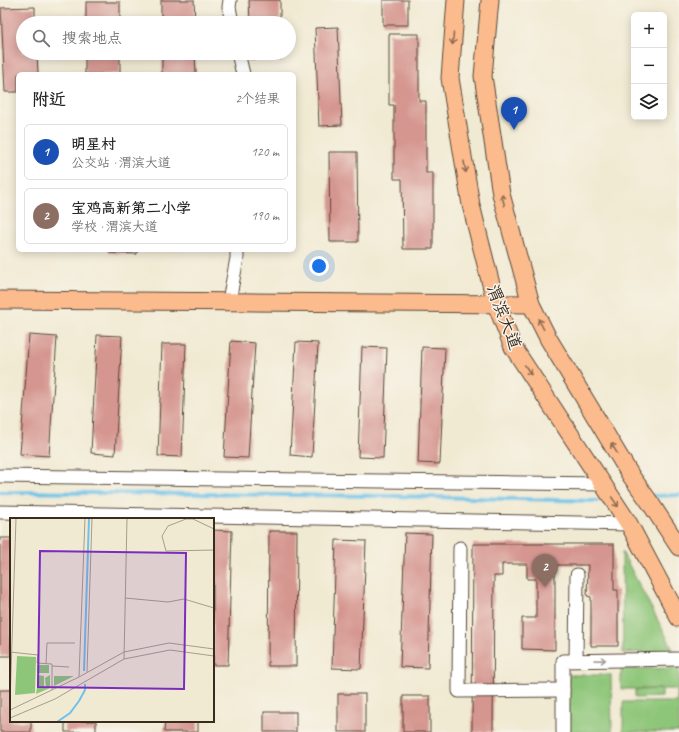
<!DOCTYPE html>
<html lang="zh">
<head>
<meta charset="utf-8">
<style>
  body { margin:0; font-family:Caveat,"LXGW WenKai TC",sans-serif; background:#f6f6f6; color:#222 }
  .controls { position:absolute; right:12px; top:12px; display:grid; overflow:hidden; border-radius:6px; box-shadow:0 2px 10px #0003 }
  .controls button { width:36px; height:36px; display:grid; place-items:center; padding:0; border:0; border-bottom:1px solid #e0e0e0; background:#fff; color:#222; font:20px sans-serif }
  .you { position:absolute; left:319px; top:266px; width:14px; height:14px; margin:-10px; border:3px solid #fff; border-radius:50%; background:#1a73e8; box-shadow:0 0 0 6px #1a73e833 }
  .badge { display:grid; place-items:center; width:26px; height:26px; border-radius:50%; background:#b45309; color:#fff; font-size:13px; font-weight:700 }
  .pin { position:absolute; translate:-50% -33px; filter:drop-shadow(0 1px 2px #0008) }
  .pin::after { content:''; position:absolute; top:21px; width:14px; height:12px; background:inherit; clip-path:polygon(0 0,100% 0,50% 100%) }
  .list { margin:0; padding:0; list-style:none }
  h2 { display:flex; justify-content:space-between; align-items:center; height:52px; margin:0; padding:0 16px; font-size:17px }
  h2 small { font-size:13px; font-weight:400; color:#767676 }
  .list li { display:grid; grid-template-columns:26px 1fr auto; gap:12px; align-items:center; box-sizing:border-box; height:56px; margin:0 8px 8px; padding:0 8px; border:1px solid #e0e0e0; border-radius:6px }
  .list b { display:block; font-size:15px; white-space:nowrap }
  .list p { margin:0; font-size:13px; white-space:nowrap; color:#767676 }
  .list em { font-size:13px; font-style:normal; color:#767676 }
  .icon { flex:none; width:22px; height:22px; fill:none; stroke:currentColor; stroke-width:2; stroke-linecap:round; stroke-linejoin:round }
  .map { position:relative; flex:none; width:679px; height:732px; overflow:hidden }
  .search { position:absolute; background:#fff; box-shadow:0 2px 10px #0003; left:16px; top:16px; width:280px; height:44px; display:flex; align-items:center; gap:10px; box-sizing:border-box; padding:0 14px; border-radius:22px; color:#767676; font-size:15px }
  .panel { position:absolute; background:#fff; box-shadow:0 2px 10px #0003; left:16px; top:72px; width:280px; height:180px; border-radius:6px }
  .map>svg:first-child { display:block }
</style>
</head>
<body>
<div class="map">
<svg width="679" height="732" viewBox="0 0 679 732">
  <rect width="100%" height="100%" fill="#f7f3e8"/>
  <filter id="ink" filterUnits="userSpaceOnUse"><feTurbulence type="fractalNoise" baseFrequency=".025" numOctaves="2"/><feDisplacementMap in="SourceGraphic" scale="8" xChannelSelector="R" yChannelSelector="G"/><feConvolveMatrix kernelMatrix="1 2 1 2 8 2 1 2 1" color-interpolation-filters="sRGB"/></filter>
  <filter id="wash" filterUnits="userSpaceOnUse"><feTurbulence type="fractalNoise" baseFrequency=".012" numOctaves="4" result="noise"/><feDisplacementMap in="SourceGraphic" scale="16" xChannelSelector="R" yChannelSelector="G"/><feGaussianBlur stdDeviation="0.9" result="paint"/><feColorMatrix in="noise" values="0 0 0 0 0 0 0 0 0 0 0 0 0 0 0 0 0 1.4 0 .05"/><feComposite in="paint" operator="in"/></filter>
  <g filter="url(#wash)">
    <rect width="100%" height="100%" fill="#f1ead3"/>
    <g fill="#8ec679" stroke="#64784c">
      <polygon points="622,552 674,651 623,653"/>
      <polygon points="679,668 679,732 623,732 623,702 677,702 677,689 662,689 662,697 635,698 635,690 661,689 621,689 621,669"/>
      <polygon points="568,675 611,675 612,732 569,732"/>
    </g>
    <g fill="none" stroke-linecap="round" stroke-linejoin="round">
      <g stroke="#6cc2e9" stroke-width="4">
        <polyline points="0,492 393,496 597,501"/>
        <polyline points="651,496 679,495"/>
      </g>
    </g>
    <g id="blocks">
      <g fill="#d59690">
        <polygon points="161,0 194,0 195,23 161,23"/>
        <polygon points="249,0 280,0 280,23 250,23"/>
        <rect x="383" y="0" width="25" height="25"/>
        <rect x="86" y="2" width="34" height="21"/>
        <polygon points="35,7 35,23 23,23 23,53 37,53 38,74 18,74 18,92 5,92 1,8"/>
        <polygon points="338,27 342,125 319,126 315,28"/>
        <polygon points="389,34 419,34 419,101 426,101 426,173 433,173 433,249 403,249 402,179 394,179 394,105 389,105"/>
        <rect x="85" y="53" width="35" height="21"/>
        <polygon points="162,53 195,53 196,74 162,74"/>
        <rect x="250" y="53" width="31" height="6"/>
        <polygon points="329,152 357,152 358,242 330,242"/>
        <polygon points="109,250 137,250 137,254 109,253"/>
        <polygon points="29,335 57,337 49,456 20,454"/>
        <polygon points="97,335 122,336 115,455 91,453"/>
        <polygon points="231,341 255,343 248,458 224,457"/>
        <polygon points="296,342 318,343 312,457 290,455"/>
        <polygon points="162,344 186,344 182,457 158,456"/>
        <polygon points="362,347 387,348 383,458 358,457"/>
        <polygon points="422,347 445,348 440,464 418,463"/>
        <polygon points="213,530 232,531 228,665 213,665"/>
        <polygon points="269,531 297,531 296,666 268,666"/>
        <polygon points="405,533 432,534 428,668 400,667"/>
        <rect x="0" y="538" width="11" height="118"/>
        <polygon points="336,540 366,541 361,669 332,668"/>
        <polygon points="473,544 614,544 614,590 618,590 618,646 591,646 591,597 587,596 588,565 555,565 555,650 522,649 522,618 536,618 536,579 527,579 527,564 502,564 502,576 494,576 493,732 472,732"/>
        <polygon points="0,690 11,690 11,721 31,721 31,732 0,732"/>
        <rect x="338" y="694" width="27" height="38"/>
        <rect x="403" y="696" width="27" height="36"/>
        <rect x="264" y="712" width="32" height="20"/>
        <rect x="65" y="721" width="31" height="11"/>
        <polygon points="165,721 198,721 198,732 164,732"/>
      </g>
    </g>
  </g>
  <g filter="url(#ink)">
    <use href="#blocks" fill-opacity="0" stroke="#564739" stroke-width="1"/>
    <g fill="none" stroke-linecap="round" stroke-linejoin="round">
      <defs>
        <g id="minor">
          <polyline points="230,0 229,7 232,23"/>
          <polyline points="238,53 243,74"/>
          <polyline points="229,301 237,258 237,250"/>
          <polyline points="0,476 603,484"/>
          <polyline points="0,512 629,524"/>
          <polyline points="460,548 459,691 563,690"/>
          <polyline points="576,660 577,575"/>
          <polyline points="563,732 563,661 679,659"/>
        </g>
        <g id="major">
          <polyline points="456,0 450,78 471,205 496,304 513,347 629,524 679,618"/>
          <polyline points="490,0 483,76 501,194 531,304 548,338 631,476 651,504 679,547"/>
          <polyline points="0,300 531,304"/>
        </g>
      </defs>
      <use href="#minor" stroke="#564739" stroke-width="15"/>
      <use href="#major" stroke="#564739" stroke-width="19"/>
      <use href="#minor" stroke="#fff" stroke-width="13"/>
      <use href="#major" stroke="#fbbb8d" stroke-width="17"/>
    </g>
    <defs><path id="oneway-shaft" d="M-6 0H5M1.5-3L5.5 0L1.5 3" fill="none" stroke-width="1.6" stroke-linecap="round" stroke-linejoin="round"/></defs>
    <g stroke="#916b50">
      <use href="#oneway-shaft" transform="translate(453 39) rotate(95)"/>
      <use href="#oneway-shaft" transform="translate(465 167) rotate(80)"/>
      <use href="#oneway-shaft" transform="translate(503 200) rotate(-105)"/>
      <use href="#oneway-shaft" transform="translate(541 324) rotate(-117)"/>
      <use href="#oneway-shaft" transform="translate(528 370) rotate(57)"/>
      <use href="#oneway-shaft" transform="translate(614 448) rotate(-121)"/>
      <use href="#oneway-shaft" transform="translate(615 502) rotate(56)"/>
    </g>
    <use stroke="#a79f9a" href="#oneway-shaft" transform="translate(600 660) rotate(-1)"/>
  </g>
  <g text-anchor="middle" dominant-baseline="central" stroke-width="3" stroke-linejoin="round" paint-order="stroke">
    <g font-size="17" fill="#3b2a1e" stroke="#f7f3e8">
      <text transform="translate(504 317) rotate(69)">渭滨大道</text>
    </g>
  </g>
  <g transform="translate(10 518)">
    <rect width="204" height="204" fill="#f1ead3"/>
    <path d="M7,138L26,139L25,175L5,177ZM27,147H39V155H27ZM27,157L34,158V168L36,169L35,160L40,157V170L26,176L27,170H34L27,169ZM44,158H64L44,168Z" fill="#8ec679"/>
    <path fill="none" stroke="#6cc2e9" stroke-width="2" d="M74,153L79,0M47,204L60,195L69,183L75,172V166"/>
    <path fill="none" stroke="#a89d8b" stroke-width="1" d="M204,11L183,1H176L158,8L152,18L156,33L204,32M115,80L158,84L174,81L204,90M0,134L28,137L27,145L42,146V172M114,141L117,0M36,146L37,125H65M42,148L59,149M77,154L82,0M69,159L75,0M0,186L6,0M0,192L69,159L114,134L159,125L204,131M0,200L45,181L114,141L160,132L204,138"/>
    <path fill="#7b2cbf" fill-opacity="0.15" stroke="#7b2cbf" stroke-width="2" d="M30,33L176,35L174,171L28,169Z"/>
    <rect width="204" height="204" fill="none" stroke="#3b2a1e" stroke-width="2"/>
  </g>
</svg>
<div class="controls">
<button>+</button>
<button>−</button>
<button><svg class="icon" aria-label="layers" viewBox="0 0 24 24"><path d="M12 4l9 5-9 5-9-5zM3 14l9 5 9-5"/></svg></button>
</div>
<div class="you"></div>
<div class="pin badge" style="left:514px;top:130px;background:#1a4fb4">1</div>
<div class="pin badge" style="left:545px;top:587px;background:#8d6e63">2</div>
<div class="search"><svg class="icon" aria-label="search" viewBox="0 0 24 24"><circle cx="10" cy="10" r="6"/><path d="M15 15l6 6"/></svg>搜索地点</div>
<section class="panel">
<h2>附近<small>2个结果</small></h2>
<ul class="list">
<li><span class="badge" style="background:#1a4fb4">1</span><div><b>明星村</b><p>公交站 · 渭滨大道</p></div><em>120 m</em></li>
<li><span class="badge" style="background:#8d6e63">2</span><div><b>宝鸡高新第二小学</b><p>学校 · 渭滨大道</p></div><em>190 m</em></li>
</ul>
</section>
</div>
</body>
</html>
